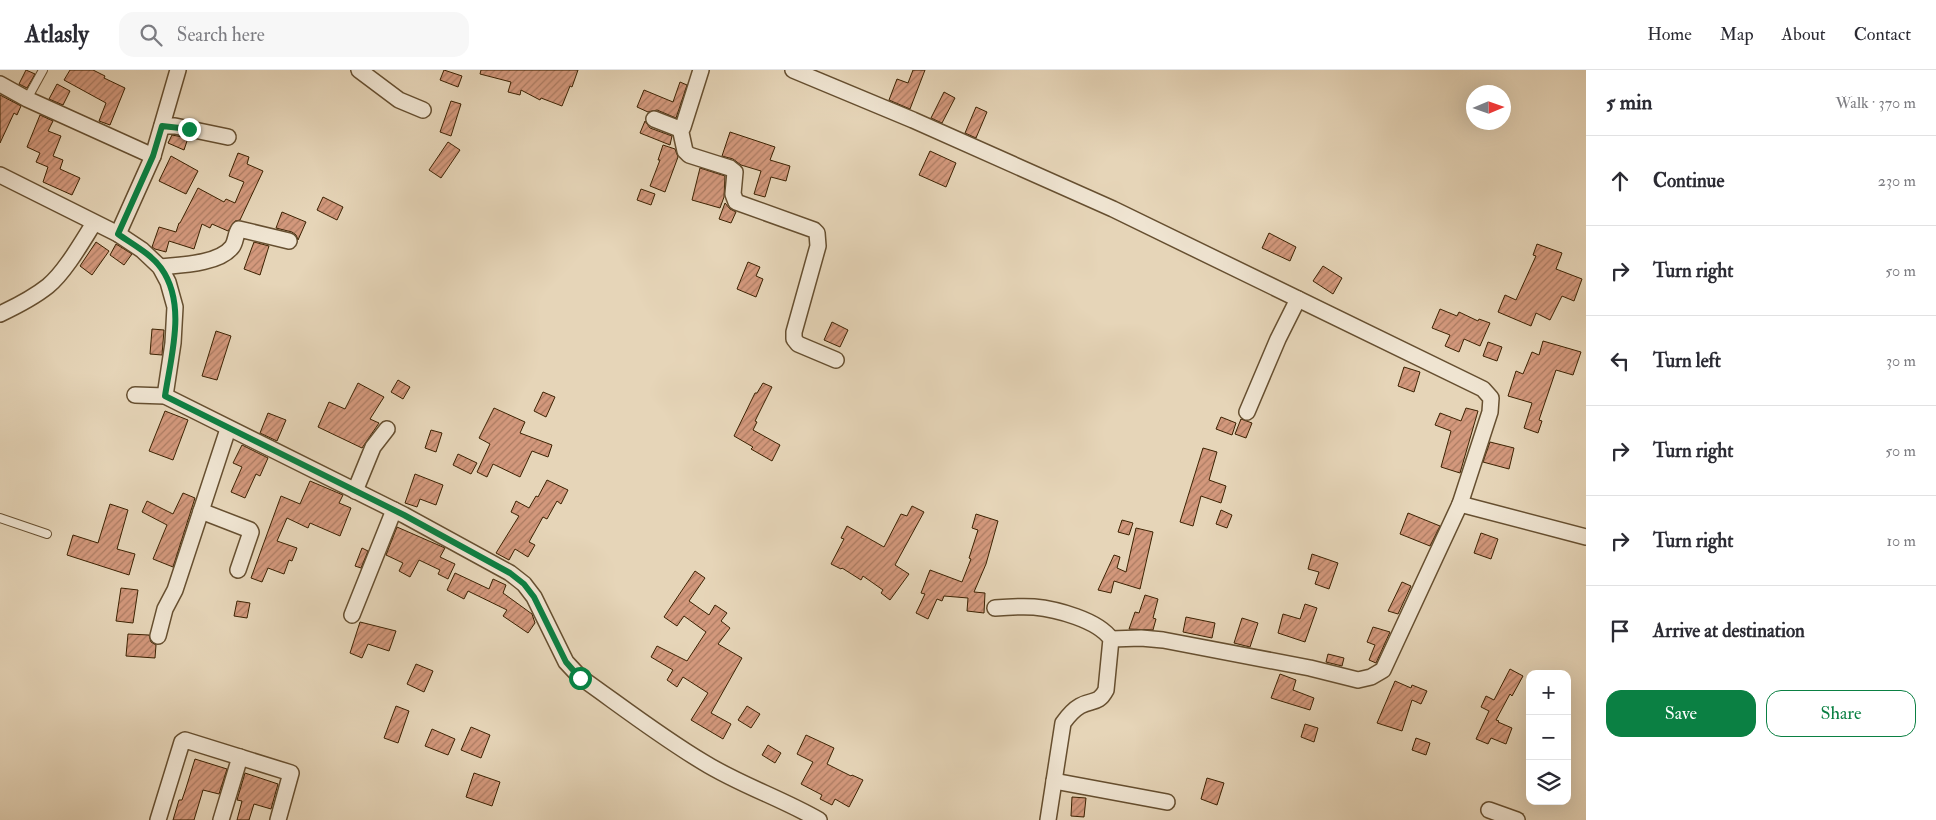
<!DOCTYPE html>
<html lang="en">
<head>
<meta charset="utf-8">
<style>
  body { margin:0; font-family:"IM FELL Double Pica",serif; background:#f7f7f7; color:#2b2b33 }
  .controls { position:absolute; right:15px; bottom:15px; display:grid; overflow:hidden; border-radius:10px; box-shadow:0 5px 20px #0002 }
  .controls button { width:45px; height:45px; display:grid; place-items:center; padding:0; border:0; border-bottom:1px solid #e1e1e2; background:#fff; color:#2b2b33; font:25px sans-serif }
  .compass { position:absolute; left:1466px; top:15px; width:45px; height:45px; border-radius:50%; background:#fff; box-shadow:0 5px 20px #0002; rotate:88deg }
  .stop { position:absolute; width:15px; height:15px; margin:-11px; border:4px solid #0b8043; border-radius:50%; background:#fff }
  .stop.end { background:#0b8043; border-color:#fff; box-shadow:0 1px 5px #0008 }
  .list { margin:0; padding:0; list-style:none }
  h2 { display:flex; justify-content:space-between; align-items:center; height:65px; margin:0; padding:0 20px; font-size:21px }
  h2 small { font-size:16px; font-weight:400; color:#7c7c81 }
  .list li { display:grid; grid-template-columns:32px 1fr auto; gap:15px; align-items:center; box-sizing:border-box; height:90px; padding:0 20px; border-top:1px solid #e1e1e2 }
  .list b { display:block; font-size:19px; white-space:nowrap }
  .list em { font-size:16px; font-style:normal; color:#7c7c81 }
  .actions { display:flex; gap:10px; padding:15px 20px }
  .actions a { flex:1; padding:11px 0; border:1px solid #0b8043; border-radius:15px; text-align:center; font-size:18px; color:#0b8043 }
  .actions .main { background:#0b8043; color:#fff }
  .icon { flex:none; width:28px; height:28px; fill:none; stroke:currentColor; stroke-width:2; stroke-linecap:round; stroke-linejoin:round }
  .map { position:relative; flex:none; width:1586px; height:750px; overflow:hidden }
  header { display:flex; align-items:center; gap:30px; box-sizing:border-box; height:70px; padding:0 25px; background:#fff; border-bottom:1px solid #e1e1e2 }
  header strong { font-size:24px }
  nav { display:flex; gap:28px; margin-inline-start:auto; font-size:18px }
  .search { width:350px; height:45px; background:#f7f7f7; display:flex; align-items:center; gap:12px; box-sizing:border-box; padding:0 18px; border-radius:15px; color:#7c7c81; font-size:19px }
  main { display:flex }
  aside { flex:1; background:#fff }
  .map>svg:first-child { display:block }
</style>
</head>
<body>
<header>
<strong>Atlasly</strong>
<div class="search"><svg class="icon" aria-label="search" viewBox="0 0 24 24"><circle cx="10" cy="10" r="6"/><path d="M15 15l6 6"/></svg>Search here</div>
<nav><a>Home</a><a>Map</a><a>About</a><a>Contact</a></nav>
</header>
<main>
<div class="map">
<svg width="1586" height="750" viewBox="0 0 1586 750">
  <defs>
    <pattern id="building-hatch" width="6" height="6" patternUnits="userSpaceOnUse" patternTransform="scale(1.25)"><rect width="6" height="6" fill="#d3987c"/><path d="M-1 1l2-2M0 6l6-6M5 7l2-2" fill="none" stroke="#ac7c63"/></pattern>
  </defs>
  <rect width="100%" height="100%" fill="#e6d5b8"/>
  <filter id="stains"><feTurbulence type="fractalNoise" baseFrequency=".004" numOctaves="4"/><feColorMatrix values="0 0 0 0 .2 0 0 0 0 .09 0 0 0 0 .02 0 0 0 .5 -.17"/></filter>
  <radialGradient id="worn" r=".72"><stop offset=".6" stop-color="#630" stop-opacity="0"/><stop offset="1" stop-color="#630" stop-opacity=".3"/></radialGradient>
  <g fill="url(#building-hatch)" stroke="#3c2202">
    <polygon points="26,0 35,4 27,18 19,14"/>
    <polygon points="70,0 93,0 105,6 104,8 125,18 110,55 99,51 106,33 64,10"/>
    <polygon points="444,0 462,6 458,17 440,10"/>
    <polygon points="481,0 578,0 572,17 570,16 562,36 541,28 540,30 521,20 520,25 508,22 511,12 480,4"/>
    <polygon points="913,0 925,0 910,39 889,30 897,9 908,13"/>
    <polygon points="680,12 687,15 676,48 657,40 648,42 637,37 644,20 673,32"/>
    <polygon points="57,14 70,21 63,35 49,29"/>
    <polygon points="944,22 955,28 942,53 931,48"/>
    <polygon points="0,25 21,36 17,45 14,43 0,73"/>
    <polygon points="451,31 461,34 451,66 440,62"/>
    <polygon points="976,37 987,42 976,68 965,63"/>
    <polygon points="40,45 53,51 48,61 61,66 53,86 63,90 60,99 80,108 72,125 43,112 48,97 36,92 40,83 27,77"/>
    <polygon points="645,51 650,58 672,66 670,75 640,63"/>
    <polygon points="730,62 775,77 770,90 790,96 786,111 771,107 765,127 754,124 761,101 741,95 733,89 722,86"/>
    <polygon points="172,65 188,68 184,80 168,73"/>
    <polygon points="448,72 460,80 441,108 429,100"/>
    <polygon points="663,75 675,79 678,87 665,122 650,116 660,90 658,90"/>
    <polygon points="930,81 956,93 946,117 919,105"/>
    <polygon points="238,83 249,87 247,94 263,101 240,150 235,151 228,161 212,154 210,158 202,154 194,179 169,171 166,182 155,179 152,177 159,157 176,162 179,153 180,153 198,118 224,132 226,129 235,133 244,112 229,106"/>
    <polygon points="171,86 198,101 186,124 159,111"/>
    <polygon points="700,98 725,106 724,127 720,138 692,130"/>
    <polygon points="641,119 655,124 651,135 637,130"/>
    <polygon points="323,127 343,137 337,150 317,140"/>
    <polygon points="725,133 730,139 736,142 731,153 719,149"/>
    <polygon points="282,142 306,152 298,170 296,165 292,162 276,158"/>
    <polygon points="1269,163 1296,177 1290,191 1262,178"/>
    <polygon points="96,172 109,181 92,205 80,196"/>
    <polygon points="254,172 269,176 260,205 244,199"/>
    <polygon points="116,174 132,184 124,195 110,185"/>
    <polygon points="1537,174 1562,183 1556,199 1582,209 1574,231 1562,226 1550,250 1536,243 1531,256 1498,242 1505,225 1516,230 1536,186 1533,185"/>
    <polygon points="748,192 760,197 756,206 763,209 756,227 737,219"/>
    <polygon points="1323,196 1342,208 1333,224 1313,211"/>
    <polygon points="1440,239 1457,246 1459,242 1478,251 1479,249 1490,253 1480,276 1464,269 1459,282 1445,276 1450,265 1432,258"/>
    <polygon points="832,252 848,260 840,277 824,270"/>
    <polygon points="152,259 164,260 162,285 150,284"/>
    <polygon points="216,261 231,266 217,310 202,306"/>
    <polygon points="1543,271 1581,282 1573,305 1556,300 1539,350 1542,351 1538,363 1524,358 1532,333 1508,326 1516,301 1523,304 1532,282 1539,285"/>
    <polygon points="1488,272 1502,277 1497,291 1483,286"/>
    <polygon points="1404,297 1420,302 1414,322 1398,316"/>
    <polygon points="398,310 410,317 403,329 391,322"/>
    <polygon points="358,313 384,327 370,349 379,353 362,378 318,357 329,332 345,339"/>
    <polygon points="763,313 772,317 755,351 757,352 753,360 780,375 772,391 751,379 753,377 734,366 755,323 757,323"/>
    <polygon points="543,322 555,327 546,347 534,341"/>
    <polygon points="494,338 525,352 520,363 552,375 548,387 532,381 520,407 493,394 487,407 477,402 490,374 479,368"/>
    <polygon points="1466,338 1478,341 1460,403 1441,397 1451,361 1435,355 1440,343 1461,351"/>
    <polygon points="165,341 188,350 173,390 149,381"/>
    <polygon points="268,343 286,350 277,371 260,363"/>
    <polygon points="1221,347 1236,353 1232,365 1216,359"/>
    <polygon points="1241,349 1252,353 1246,368 1235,364"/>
    <polygon points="431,360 442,363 436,382 425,378"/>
    <polygon points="1490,372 1514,378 1509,399 1483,392"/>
    <polygon points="242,375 268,388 260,406 256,404 245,428 231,422 242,397 233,393"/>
    <polygon points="1203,378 1217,382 1209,410 1226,416 1221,433 1201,426 1193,456 1180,452"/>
    <polygon points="458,384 477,393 471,404 453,395"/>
    <polygon points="415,404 443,415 436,435 420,429 417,437 405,433"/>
    <polygon points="547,410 568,420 561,434 557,431 547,449 543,447 529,472 535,475 528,487 515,479 509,490 496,483 519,446 511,442 516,431 529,438 536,426 538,427"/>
    <polygon points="310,411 343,425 339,433 351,438 340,466 310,453 308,458 287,448 277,471 297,478 292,491 289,490 284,504 268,498 262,512 251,508 281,426 300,434"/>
    <polygon points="183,423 195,428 173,497 153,489 167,455 142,442 147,431 173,444"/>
    <polygon points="110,434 128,440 117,479 135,484 129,505 67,485 73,465 98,473"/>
    <polygon points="912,436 924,442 895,495 909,504 890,530 881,523 883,520 863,506 861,510 842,498 841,499 831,494 844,469 841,468 847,456 884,477 901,444 907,446"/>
    <polygon points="1221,440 1232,445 1227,458 1216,454"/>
    <polygon points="1408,443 1440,456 1430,476 1400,464"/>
    <polygon points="976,444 998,451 986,494 974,522 985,523 984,543 967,541 968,528 944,526 942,531 937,529 928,549 916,543 925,524 921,523 930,500 962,512 971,489 969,488 978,460 972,458"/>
    <polygon points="1122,450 1133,453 1129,465 1118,462"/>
    <polygon points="397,457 445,478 440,487 455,494 448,509 438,504 440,500 419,490 410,507 399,501 403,493 386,485"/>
    <polygon points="1136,458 1153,462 1140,519 1114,511 1111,523 1098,520 1114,485 1120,487 1117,498 1126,502"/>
    <polygon points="1481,463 1498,469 1491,489 1474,483"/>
    <polygon points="362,478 368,481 361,498 355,496"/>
    <polygon points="1312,484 1338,493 1329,519 1315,514 1319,502 1308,499"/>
    <polygon points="695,501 705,508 689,531 709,545 715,535 727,543 721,551 730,558 718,574 742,588 711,643 731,654 723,669 691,650 708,623 683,607 677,617 667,610 673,600 651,587 657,576 687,591 706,562 684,546 677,556 664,547"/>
    <polygon points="455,503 489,519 493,509 506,515 503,523 532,544 535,553 528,563 503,546 507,540 468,521 464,529 447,520"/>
    <polygon points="1402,512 1411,516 1398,544 1388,541"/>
    <polygon points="121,518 138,520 133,553 116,551"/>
    <polygon points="1145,525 1158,529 1153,548 1156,549 1153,560 1129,559 1135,542 1139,543"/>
    <polygon points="237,531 250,533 247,548 234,546"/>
    <polygon points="1305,534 1317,538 1305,572 1278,563 1283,544 1300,549"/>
    <polygon points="1186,547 1215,553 1212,568 1183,562"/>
    <polygon points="1242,548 1258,553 1250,577 1234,573"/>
    <polygon points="360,552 396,561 389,581 368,574 362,588 350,583"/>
    <polygon points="1373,557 1390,562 1376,593 1369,590 1375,575 1367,572"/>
    <polygon points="128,564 149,565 151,572 156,575 155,588 126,586"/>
    <polygon points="1328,584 1344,588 1342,596 1326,592"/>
    <polygon points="416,594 433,601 424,622 407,614"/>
    <polygon points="1510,599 1523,606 1512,626 1510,624 1496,650 1499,651 1498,652 1512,658 1506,674 1491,668 1488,674 1476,669 1489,641 1481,637 1486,626 1494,630"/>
    <polygon points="1280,604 1296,610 1293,620 1314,628 1310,640 1271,628"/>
    <polygon points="1395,611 1411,618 1412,615 1427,621 1421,634 1412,630 1402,661 1377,653"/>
    <polygon points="396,636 409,641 398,673 384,668"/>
    <polygon points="747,636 760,644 751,658 738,650"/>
    <polygon points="1305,654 1318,658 1314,672 1301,667"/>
    <polygon points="471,657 490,665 481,688 461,680"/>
    <polygon points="432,659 455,669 448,685 425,676"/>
    <polygon points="806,665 834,678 827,694 851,706 852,705 863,710 849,737 835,729 832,735 820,729 822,725 801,714 813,692 797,684"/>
    <polygon points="1416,668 1430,673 1426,685 1412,680"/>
    <polygon points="768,675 781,683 775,693 762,685"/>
    <polygon points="195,689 227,699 219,724 203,720 194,750 173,750 179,730 182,730 186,718"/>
    <polygon points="245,703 278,714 271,739 254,734 249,750 237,750 242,731 237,730"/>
    <polygon points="474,703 500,712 492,736 466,727"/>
    <polygon points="1207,708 1224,713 1217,735 1201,729"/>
    <polygon points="1072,727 1086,728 1084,747 1071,746"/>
  </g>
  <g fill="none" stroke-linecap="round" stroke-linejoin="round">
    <defs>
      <g id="service">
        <polyline points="27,29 43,0"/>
        <polyline points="0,448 47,464"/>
      </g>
      <g id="minor">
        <polyline points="359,0 399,30 423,40"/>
        <polyline points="793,0 913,50 1113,139 1483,319 1491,328 1490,342 1460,434 1383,600 1371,607 1358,610 1310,598 1163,570 1141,568 1111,569"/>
        <polyline points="0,14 27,29 153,86"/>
        <polyline points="654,49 677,58 683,57 701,0"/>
        <polyline points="162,56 175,56 228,67"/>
        <polyline points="680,58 685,81 689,85 730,98 735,102 733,124 736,132 814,160 817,163 818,176 794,262 794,269 798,274 836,290"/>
        <polyline points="0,105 118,164 142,180 160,197 168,212 175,237 173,273 165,326"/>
        <polyline points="118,164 153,86 178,0"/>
        <path d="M160,197C180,195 219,194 232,177C236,172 235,165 239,159L289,171"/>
        <path d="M0,244C17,236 33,228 48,216C65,202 82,172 94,153"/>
        <path d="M135,325L165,326L404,445L510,503L524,514L534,527L566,592L580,607C621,636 661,667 703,692C740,715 781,728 819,750"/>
        <polyline points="1247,342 1278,269 1298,229"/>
        <polyline points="355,421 373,377 387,359"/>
        <polyline points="1460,434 1586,467"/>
        <polyline points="201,441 250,460 251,462 238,500"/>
        <path d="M995,538C1008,537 1021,536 1034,537C1056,539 1098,550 1111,569L1106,620C1098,635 1092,629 1080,636C1073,640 1068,646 1063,653L1048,750"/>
        <polyline points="352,545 394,440"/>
        <polyline points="158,566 165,539 175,520 228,359"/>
        <polyline points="1054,711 1167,732"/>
        <polyline points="1489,740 1517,750"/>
        <polyline points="158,750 182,672 185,670 291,703 278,750"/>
        <polyline points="221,750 240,687"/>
      </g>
    </defs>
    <use href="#service" stroke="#664f30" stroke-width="10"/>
    <use href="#minor" stroke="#664f30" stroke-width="18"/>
    <use href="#service" stroke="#efe4d1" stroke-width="8"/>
    <use href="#minor" stroke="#efe4d1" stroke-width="15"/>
  </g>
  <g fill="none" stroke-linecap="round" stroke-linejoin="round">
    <path stroke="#0b8043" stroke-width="6" d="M189,59L162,56L153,86L118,164C132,174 151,184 161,198C187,234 171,286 165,326L404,445L510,503L524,514L534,527L566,592L580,608"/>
  </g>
  <rect width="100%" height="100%" filter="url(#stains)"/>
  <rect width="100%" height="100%" fill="url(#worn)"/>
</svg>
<div class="controls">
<button>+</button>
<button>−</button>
<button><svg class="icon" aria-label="layers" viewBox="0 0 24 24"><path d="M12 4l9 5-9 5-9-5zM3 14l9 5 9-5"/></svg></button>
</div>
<svg class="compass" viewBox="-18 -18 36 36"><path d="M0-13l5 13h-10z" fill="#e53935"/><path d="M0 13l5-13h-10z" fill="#7c7c81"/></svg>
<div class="stop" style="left:580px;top:608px"></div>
<div class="stop end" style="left:189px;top:59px"></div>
</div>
<aside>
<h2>5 min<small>Walk · 370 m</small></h2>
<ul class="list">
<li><svg class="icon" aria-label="ahead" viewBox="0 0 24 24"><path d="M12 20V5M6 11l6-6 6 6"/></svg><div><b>Continue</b></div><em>230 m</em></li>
<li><svg class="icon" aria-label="right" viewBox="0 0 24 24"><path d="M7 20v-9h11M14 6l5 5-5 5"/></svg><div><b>Turn right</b></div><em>50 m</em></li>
<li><svg class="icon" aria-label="left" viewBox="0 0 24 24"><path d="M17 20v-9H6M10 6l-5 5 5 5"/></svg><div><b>Turn left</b></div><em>30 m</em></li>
<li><svg class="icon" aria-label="right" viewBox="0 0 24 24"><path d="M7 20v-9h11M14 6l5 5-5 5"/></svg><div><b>Turn right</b></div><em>50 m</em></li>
<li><svg class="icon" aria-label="right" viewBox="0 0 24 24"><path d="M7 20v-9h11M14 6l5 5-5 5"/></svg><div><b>Turn right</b></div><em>10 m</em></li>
<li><svg class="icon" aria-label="arrive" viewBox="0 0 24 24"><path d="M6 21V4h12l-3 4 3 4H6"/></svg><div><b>Arrive at destination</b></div></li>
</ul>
<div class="actions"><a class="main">Save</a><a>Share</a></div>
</aside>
</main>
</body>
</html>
